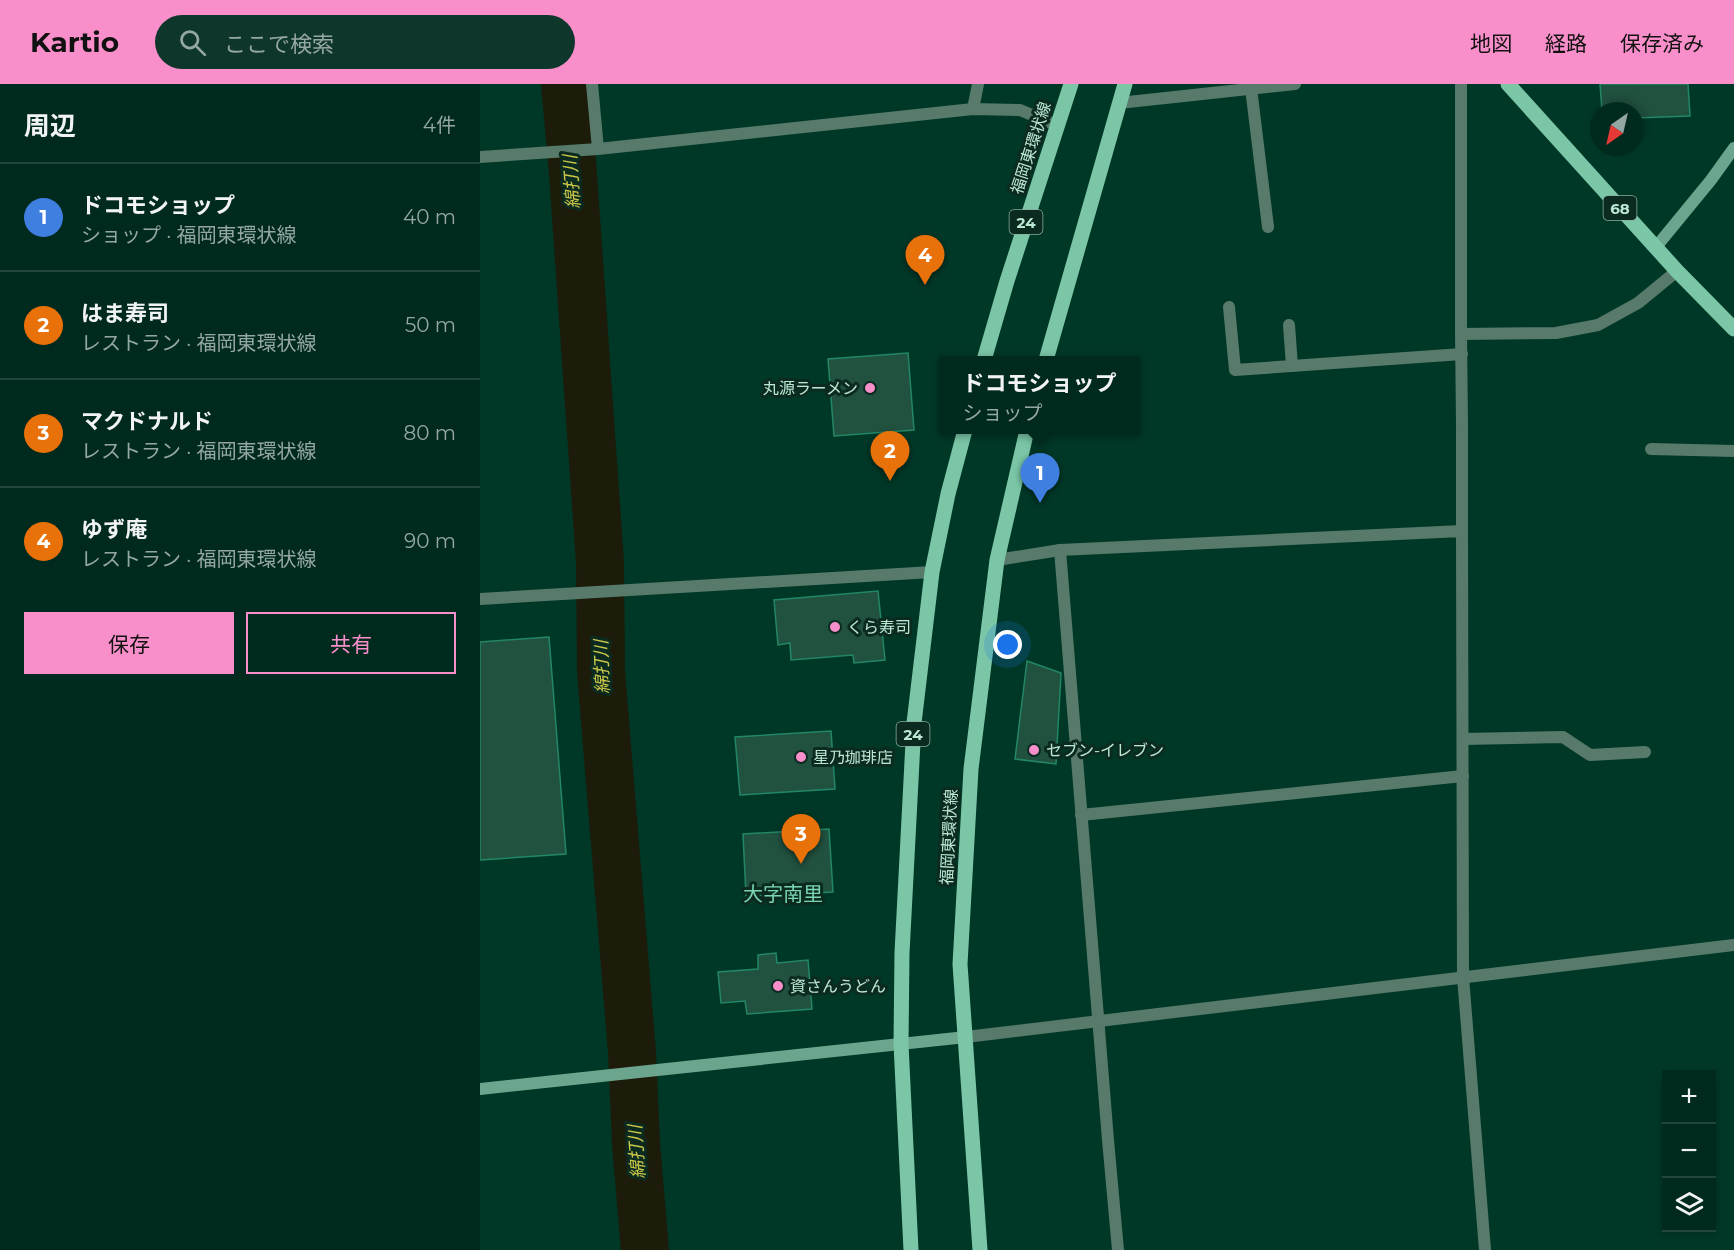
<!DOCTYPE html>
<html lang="ja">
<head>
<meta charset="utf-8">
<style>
  body { margin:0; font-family:Montserrat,"Noto Sans JP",sans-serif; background:#0e362a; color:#f1f3f6 }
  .controls { position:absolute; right:18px; bottom:18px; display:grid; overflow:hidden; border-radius:0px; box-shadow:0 3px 9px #0003 }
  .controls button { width:54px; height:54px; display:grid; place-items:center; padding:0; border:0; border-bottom:2px solid #22463b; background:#002a1d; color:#f1f3f6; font:30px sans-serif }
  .compass { position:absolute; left:1110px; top:18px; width:54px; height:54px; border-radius:50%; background:#002a1d; box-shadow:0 3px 9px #0003; rotate:214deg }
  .you { position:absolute; left:528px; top:561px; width:21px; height:21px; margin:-15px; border:4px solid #fff; border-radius:50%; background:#1a73e8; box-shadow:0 0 0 9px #1a73e833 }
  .badge { display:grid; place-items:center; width:39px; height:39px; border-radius:50%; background:#f98fca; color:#fff; font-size:20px; font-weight:700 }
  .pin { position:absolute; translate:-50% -50px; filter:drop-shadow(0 2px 3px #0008) }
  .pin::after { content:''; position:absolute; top:32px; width:21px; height:18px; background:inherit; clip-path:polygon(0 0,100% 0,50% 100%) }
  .popup { position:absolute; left:459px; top:272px; width:201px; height:78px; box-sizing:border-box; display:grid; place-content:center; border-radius:0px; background:#002a1d; filter:drop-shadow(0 2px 4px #0005); font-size:20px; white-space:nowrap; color:#95a7a4 }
  .popup b { font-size:22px; color:#f1f3f6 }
  .popup::after { content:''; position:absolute; left:50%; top:100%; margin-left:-12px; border:12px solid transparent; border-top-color:#002a1d }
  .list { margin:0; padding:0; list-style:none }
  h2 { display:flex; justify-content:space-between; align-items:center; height:78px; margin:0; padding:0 24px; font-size:26px }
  h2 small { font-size:20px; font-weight:400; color:#95a7a4 }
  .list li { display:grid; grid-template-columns:39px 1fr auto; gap:18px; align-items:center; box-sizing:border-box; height:108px; padding:0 24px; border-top:2px solid #22463b }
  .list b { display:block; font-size:22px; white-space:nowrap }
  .list p { margin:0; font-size:20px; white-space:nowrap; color:#95a7a4 }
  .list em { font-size:20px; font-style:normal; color:#95a7a4 }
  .actions { display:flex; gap:12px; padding:18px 24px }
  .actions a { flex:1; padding:14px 0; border:2px solid #f98fca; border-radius:0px; text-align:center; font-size:21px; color:#f98fca }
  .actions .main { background:#f98fca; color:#111 }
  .icon { flex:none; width:33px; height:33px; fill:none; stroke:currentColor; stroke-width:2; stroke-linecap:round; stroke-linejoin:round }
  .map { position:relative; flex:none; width:1254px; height:1166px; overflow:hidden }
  header { display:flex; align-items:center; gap:36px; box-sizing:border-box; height:84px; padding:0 30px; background:#f98fca; color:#111 }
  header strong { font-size:28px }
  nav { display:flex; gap:33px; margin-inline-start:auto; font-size:21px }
  .search { width:420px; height:54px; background:#0e362a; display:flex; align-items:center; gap:15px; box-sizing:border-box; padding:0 21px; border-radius:33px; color:#95a7a4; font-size:22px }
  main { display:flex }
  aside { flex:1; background:#002a1d }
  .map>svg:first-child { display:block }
</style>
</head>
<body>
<header>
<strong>Kartio</strong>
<div class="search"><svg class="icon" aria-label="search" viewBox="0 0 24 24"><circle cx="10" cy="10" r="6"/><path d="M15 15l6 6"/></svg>ここで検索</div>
<nav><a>地図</a><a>経路</a><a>保存済み</a></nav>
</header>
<main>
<aside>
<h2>周辺<small>4件</small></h2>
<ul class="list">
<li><span class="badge" style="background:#3f7fe0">1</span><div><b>ドコモショップ</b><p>ショップ · 福岡東環状線</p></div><em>40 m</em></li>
<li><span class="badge" style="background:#e8710a">2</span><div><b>はま寿司</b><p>レストラン · 福岡東環状線</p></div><em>50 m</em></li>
<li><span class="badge" style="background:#e8710a">3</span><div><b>マクドナルド</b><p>レストラン · 福岡東環状線</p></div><em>80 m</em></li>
<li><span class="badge" style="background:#e8710a">4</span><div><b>ゆず庵</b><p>レストラン · 福岡東環状線</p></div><em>90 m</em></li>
</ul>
<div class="actions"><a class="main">保存</a><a>共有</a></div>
</aside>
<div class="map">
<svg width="1254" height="1166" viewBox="0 0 1254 1166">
  <rect width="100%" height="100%" fill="#003827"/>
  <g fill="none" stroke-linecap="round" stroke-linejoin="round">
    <polyline stroke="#1d1c0b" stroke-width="48" points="85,0 93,90 120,479 121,588 152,968 156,1060 165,1166"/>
  </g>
  <g fill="#21513f" stroke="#228766" stroke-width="1.5">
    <polygon points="1120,0 1208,0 1210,32 1155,34 1155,27 1122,27"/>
    <polygon points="428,269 434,346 354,352 348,275"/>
    <polygon points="398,507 405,576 374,579 373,571 311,576 310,559 298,561 294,516"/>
    <polygon points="69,553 86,770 0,776 0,558"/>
    <polygon points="547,577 581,589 576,680 535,675"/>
    <polygon points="351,647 355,705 260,711 255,653"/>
    <polygon points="349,745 353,808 266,812 263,750"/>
    <polygon points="296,869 297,879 328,876 332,925 267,930 265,917 241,919 238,888 278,885 278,871"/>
  </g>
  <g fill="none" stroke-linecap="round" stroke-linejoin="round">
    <g stroke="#577a6b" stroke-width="12">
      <polyline points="981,0 981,85"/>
      <polyline points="771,4 788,143"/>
      <polyline points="639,19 815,0"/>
      <polyline points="981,163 981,250"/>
      <polyline points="749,223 755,286 982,270"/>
      <polyline points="809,241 812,282"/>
      <polyline points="982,340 982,447"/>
      <polyline points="628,1056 638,1166"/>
    </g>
    <g stroke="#577a6b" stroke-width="12">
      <polyline points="112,0 118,65"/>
      <polyline points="493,25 498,0"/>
      <polyline points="0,73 118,65 493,25 540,26 576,41"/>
      <polyline points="981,85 981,163"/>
      <polyline points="982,340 981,250 1076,249 1118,241 1158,219 1197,187"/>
      <polyline points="1171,365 1254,367"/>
      <polyline points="580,466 628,1056"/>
      <polyline points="517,476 580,466 982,447 983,893 1005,1166"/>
      <polyline points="0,515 452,488"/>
      <polyline points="983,655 1083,653 1110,671 1165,668"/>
      <polyline points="601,731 983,692"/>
      <polyline points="486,953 1254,861"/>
    </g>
    <g stroke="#6ba58d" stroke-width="12">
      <polyline points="1176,163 1231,96 1254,64"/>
      <polyline points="0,1005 486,953"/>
    </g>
    <g stroke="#7ac6a7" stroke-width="15">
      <polyline points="1028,0 1197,187 1254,245"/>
      <polyline points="504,276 527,197 591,0"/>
      <polyline points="566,276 645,0"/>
      <polyline points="431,1166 421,960 422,869 434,639 452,488 468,410 485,346"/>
      <polyline points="500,1166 480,880 491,685 517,476 547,346"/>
    </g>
  </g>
  <g fill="#f98fca" stroke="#0c2b20" stroke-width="2">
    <circle cx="390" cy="304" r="6"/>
    <circle cx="355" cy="543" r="6"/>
    <circle cx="554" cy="666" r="6"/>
    <circle cx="321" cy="673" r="6"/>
    <circle cx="298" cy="902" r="6"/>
  </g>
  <g text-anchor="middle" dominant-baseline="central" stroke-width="6" stroke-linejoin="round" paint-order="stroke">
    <g fill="#0c2b20" stroke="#86af9d" stroke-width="1.5">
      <rect x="1123.5" y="112" width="33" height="24" rx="4.5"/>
      <rect x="529.5" y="126" width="33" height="24" rx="4.5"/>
      <rect x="416.5" y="638" width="33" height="24" rx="4.5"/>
    </g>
    <g font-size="15" font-weight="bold" fill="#bbe7d3">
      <text x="1140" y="124">68</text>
      <text x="546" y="138">24</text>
      <text x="433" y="650">24</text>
    </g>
    <g font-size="16" fill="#bbe7d3" stroke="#0c2b20">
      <text transform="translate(551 64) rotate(-72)">福岡東環状線</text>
      <text transform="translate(469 753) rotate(-87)">福岡東環状線</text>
    </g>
    <g font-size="16" fill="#bbe7d3" stroke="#0c2b20" text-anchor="start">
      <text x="378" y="304" text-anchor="end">丸源ラーメン</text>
      <text x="367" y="543">くら寿司</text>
      <text x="566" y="666">セブン-イレブン</text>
      <text x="333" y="673">星乃珈琲店</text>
      <text x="310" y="902">資さんうどん</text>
    </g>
    <g font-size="18" font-style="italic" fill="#cec848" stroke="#0c2b20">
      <text transform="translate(92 98) rotate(-94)">綿打川</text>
      <text transform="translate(122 583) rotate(-92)">綿打川</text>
      <text transform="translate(157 1068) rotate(-94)">綿打川</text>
    </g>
    <g font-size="20" fill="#79d6b1" stroke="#0c2b20">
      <text x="303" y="810">大字南里</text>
    </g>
  </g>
</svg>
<div class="controls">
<button>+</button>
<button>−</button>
<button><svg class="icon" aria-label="layers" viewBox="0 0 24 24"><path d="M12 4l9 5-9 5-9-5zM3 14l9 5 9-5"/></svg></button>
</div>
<svg class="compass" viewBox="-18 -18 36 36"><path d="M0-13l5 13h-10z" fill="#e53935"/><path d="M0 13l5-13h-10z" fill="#95a7a4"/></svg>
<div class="you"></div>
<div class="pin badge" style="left:560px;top:419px;background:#3f7fe0">1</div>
<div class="popup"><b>ドコモショップ</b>ショップ</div>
<div class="pin badge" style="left:410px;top:397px;background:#e8710a">2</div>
<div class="pin badge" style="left:321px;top:780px;background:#e8710a">3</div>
<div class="pin badge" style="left:445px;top:201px;background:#e8710a">4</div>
</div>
</main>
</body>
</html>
